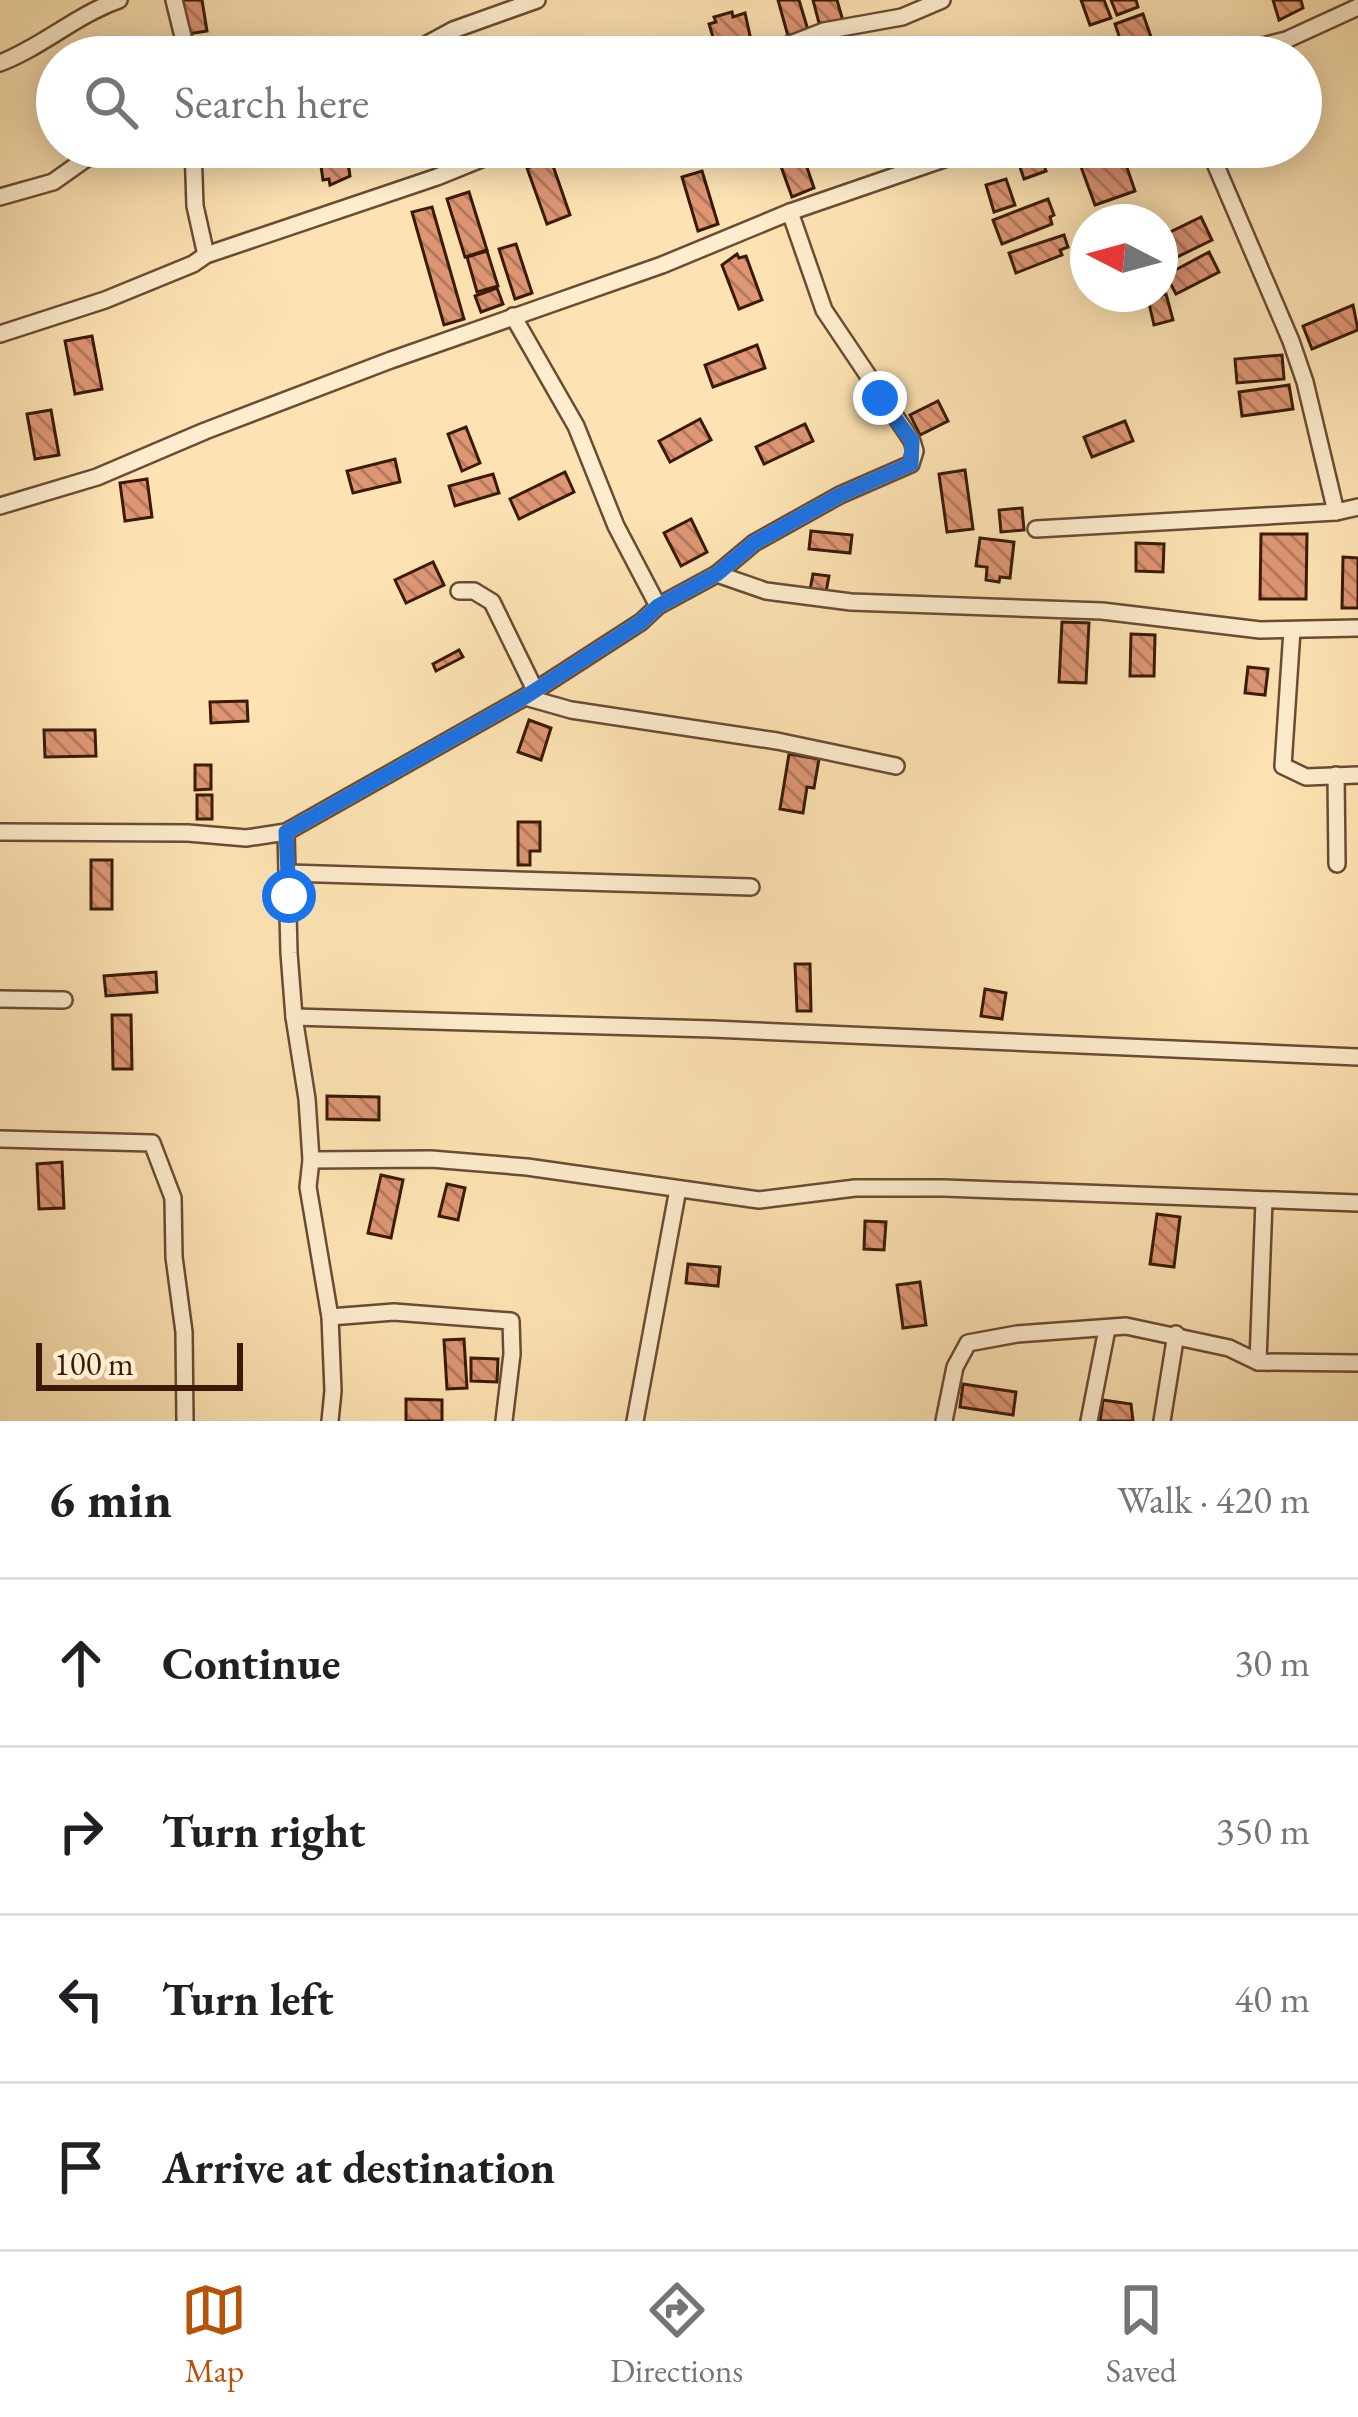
<!DOCTYPE html>
<html lang="en">
<head>
<meta charset="utf-8">
<style>
  body { margin:0; font-family:"EB Garamond",serif; background:#f6f6f6; color:#202124 }
  .compass { position:absolute; left:1070px; top:204px; width:108px; height:108px; border-radius:50%; background:#fff; box-shadow:0 6px 30px #0003; rotate:276deg }
  .scale { position:absolute; left:36px; bottom:30px; width:207px; box-sizing:border-box; padding-left:12px; border:6px solid #3a1a07; border-top:0; font-size:33px; line-height:42px; white-space:nowrap; color:#3a1a07; -webkit-text-stroke:9px #feedce; paint-order:stroke }
  .stop { position:absolute; width:36px; height:36px; margin:-27px; border:9px solid #1a73e8; border-radius:50%; background:#fff }
  .stop.end { background:#1a73e8; border-color:#fff; box-shadow:0 3px 12px #0008 }
  .list { margin:0; padding:0; list-style:none }
  h2 { display:flex; justify-content:space-between; align-items:center; height:156px; margin:0; padding:0 48px; font-size:51px }
  h2 small { font-size:39px; font-weight:400; color:#757577 }
  .list li { display:grid; grid-template-columns:78px 1fr auto; gap:36px; align-items:center; box-sizing:border-box; height:168px; padding:0 48px; border-top:3px solid #e0e0e0 }
  .list b { display:block; font-size:45px; white-space:nowrap }
  .list em { font-size:39px; font-style:normal; color:#757577 }
  .icon { flex:none; width:66px; height:66px; fill:none; stroke:currentColor; stroke-width:2; stroke-linecap:round; stroke-linejoin:round }
  .map { position:relative; flex:none; width:1358px; height:1421px; overflow:hidden }
  .search { position:absolute; background:#fff; box-shadow:0 6px 30px #0003; left:36px; right:36px; top:36px; height:132px; display:flex; align-items:center; gap:30px; box-sizing:border-box; padding:0 42px; border-radius:66px; color:#757577; font-size:45px }
  .sheet { height:828px; background:#fff }
  nav { display:flex; justify-content:space-around; align-items:center; box-sizing:border-box; height:168px; border-top:3px solid #e0e0e0; background:#fff; font-size:33px; color:#757577 }
  nav a { display:grid; justify-items:center; gap:6px }
  nav .on { color:#b45309 }
  .map>svg:first-child { display:block }
</style>
</head>
<body>
<div class="map">
<svg width="1358" height="1421" viewBox="0 0 1358 1421">
  <defs>
    <pattern id="building-back-hatch" width="6" height="6" patternUnits="userSpaceOnUse" patternTransform="scale(3)"><rect width="6" height="6" fill="#de9675"/><path d="M-1 5l2 2M0 0l6 6M5-1l2 2" fill="none" stroke="#b57a5e"/></pattern>
  </defs>
  <rect width="100%" height="100%" fill="#fde3b3"/>
  <filter id="stains"><feTurbulence type="fractalNoise" baseFrequency=".00167" numOctaves="4"/><feColorMatrix values="0 0 0 0 .2 0 0 0 0 .09 0 0 0 0 .02 0 0 0 .5 -.17"/></filter>
  <radialGradient id="worn" r=".72"><stop offset=".6" stop-color="#630" stop-opacity="0"/><stop offset="1" stop-color="#630" stop-opacity=".3"/></radialGradient>
  <g fill="url(#building-back-hatch)" stroke="#3a1a07" stroke-width="3">
    <polygon points="183,0 202,0 207,31 188,34"/>
    <polygon points="778,0 799,0 808,30 788,36"/>
    <polygon points="813,0 837,0 843,21 819,23"/>
    <polygon points="1081,0 1104,0 1111,18 1090,25"/>
    <polygon points="1111,0 1136,0 1138,7 1117,15"/>
    <polygon points="1273,0 1301,0 1303,8 1279,20"/>
    <polygon points="732,12 733,17 745,13 754,54 719,57 709,24 716,22 714,17"/>
    <polygon points="1143,14 1158,57 1126,57 1115,24"/>
    <polygon points="464,41 469,55 440,57 438,50"/>
    <polygon points="774,147 800,147 814,188 792,197"/>
    <polygon points="1020,147 1038,147 1046,171 1024,179 1014,149"/>
    <polygon points="1101,147 1114,147 1118,158 1123,156 1135,191 1095,205 1077,156"/>
    <polygon points="347,155 350,176 330,185 329,179 323,180 320,159"/>
    <polygon points="551,160 570,215 547,224 527,168"/>
    <polygon points="702,171 718,224 698,231 682,177"/>
    <polygon points="1006,179 1015,205 994,212 986,185"/>
    <polygon points="469,192 487,250 465,257 447,199"/>
    <polygon points="1048,199 1054,215 1050,217 1052,224 1002,244 993,220"/>
    <polygon points="432,207 464,319 444,325 412,212"/>
    <polygon points="1201,217 1212,240 1171,260 1160,237"/>
    <polygon points="1064,235 1068,247 1060,250 1062,255 1016,273 1009,253"/>
    <polygon points="516,244 532,293 515,299 499,249"/>
    <polygon points="487,251 498,286 477,292 467,257"/>
    <polygon points="1209,252 1219,272 1176,294 1166,275"/>
    <polygon points="737,254 739,258 746,256 762,300 739,309 722,265"/>
    <polygon points="497,288 503,304 481,312 475,296"/>
    <polygon points="1166,294 1173,320 1154,325 1148,299"/>
    <polygon points="1353,305 1358,330 1312,349 1303,326"/>
    <polygon points="92,336 102,389 75,394 65,341"/>
    <polygon points="757,345 765,368 713,387 705,365"/>
    <polygon points="1282,355 1284,379 1237,383 1235,359"/>
    <polygon points="1289,385 1293,409 1242,416 1239,392"/>
    <polygon points="938,401 948,421 920,435 910,415"/>
    <polygon points="51,410 59,455 35,459 27,414"/>
    <polygon points="700,419 711,440 670,462 659,441"/>
    <polygon points="1125,421 1133,441 1092,457 1084,437"/>
    <polygon points="805,424 813,441 764,464 756,447"/>
    <polygon points="466,427 480,463 462,471 448,434"/>
    <polygon points="395,459 400,482 353,493 347,471"/>
    <polygon points="965,470 973,529 947,532 939,474"/>
    <polygon points="565,472 574,492 519,519 510,499"/>
    <polygon points="493,474 499,493 455,506 449,486"/>
    <polygon points="147,479 152,517 125,521 120,483"/>
    <polygon points="1022,508 1024,530 1001,532 999,510"/>
    <polygon points="691,519 707,552 681,566 664,533"/>
    <polygon points="811,531 852,535 850,553 809,549"/>
    <polygon points="1261,534 1307,534 1306,599 1260,599"/>
    <polygon points="980,538 1014,542 1010,578 1000,577 999,582 986,580 987,567 976,566"/>
    <polygon points="1136,543 1164,544 1163,572 1136,571"/>
    <polygon points="1343,557 1358,558 1358,608 1342,608"/>
    <polygon points="433,562 444,585 406,603 395,580"/>
    <polygon points="813,574 829,576 826,592 810,590"/>
    <polygon points="1062,622 1089,623 1086,683 1059,682"/>
    <polygon points="1131,634 1155,635 1154,676 1130,676"/>
    <polygon points="459,650 463,657 436,671 433,664"/>
    <polygon points="1248,667 1268,669 1265,695 1245,693"/>
    <polygon points="247,701 248,721 211,723 210,702"/>
    <polygon points="529,720 551,728 541,760 518,752"/>
    <polygon points="44,730 95,730 96,756 45,757"/>
    <polygon points="789,754 819,759 814,788 807,787 803,813 780,809"/>
    <polygon points="195,765 211,765 211,789 195,790"/>
    <rect x="197" y="795" width="15" height="24"/>
    <polygon points="518,822 540,822 540,851 530,851 530,865 518,865"/>
    <rect x="91" y="860" width="21" height="49"/>
    <polygon points="795,964 810,964 811,1011 797,1011"/>
    <polygon points="156,972 157,992 106,996 104,976"/>
    <polygon points="985,989 1006,993 1002,1019 981,1016"/>
    <polygon points="112,1015 131,1015 132,1069 113,1069"/>
    <polygon points="327,1096 379,1097 379,1120 327,1119"/>
    <polygon points="62,1162 64,1208 39,1209 37,1164"/>
    <polygon points="381,1175 403,1180 391,1238 368,1233"/>
    <polygon points="447,1184 465,1188 458,1220 439,1216"/>
    <polygon points="1157,1214 1180,1217 1174,1267 1150,1264"/>
    <polygon points="865,1221 886,1222 884,1250 864,1249"/>
    <polygon points="688,1264 720,1267 718,1286 686,1283"/>
    <polygon points="920,1282 926,1325 903,1328 897,1285"/>
    <polygon points="464,1339 467,1388 447,1389 444,1340"/>
    <polygon points="471,1358 498,1359 497,1382 471,1381"/>
    <polygon points="963,1384 1016,1392 1013,1415 960,1407"/>
    <polygon points="406,1399 442,1400 442,1421 406,1421"/>
    <polygon points="1103,1400 1131,1404 1133,1421 1100,1421"/>
  </g>
  <g fill="none" stroke-linecap="round" stroke-linejoin="round">
    <defs>
      <g id="minor">
        <polyline points="174,0 188,57"/>
        <polyline points="403,57 453,30 537,0"/>
        <polyline points="757,57 824,31 902,17 942,0"/>
        <polyline points="1218,57 1286,40 1358,7"/>
        <path d="M0,63C42,47 76,15 119,0"/>
        <polyline points="193,147 195,206 206,255"/>
        <polyline points="1208,147 1291,341 1305,382 1336,512 1358,507"/>
        <polyline points="0,197 53,182 87,158 127,147"/>
        <polyline points="513,316 576,426 616,526 658,606"/>
        <polyline points="0,334 105,300 193,264 206,255 437,177 511,147"/>
        <polyline points="0,506 97,477 205,431 391,360 662,265 790,212 979,147"/>
        <polyline points="1036,529 1336,512"/>
        <polyline points="717,574 766,591 851,602 1102,611 1260,630 1358,628"/>
        <polyline points="459,591 474,591 492,602 535,690"/>
        <polyline points="1292,630 1283,766 1306,777 1358,775"/>
        <polyline points="525,697 571,710 777,741 896,766"/>
        <polyline points="1336,775 1337,864"/>
        <polyline points="0,832 188,833 246,838 286,832 525,697 641,622 658,606 717,574 754,543 840,495 911,464 915,451 912,441 824,310 790,212"/>
        <polyline points="286,832 289,953 294,1017 307,1099 311,1160 308,1187 330,1317 333,1391 330,1421"/>
        <polyline points="288,873 751,887"/>
        <polyline points="0,999 64,1000"/>
        <polyline points="294,1017 712,1029 1358,1057"/>
        <polyline points="0,1139 152,1143 173,1198 174,1257 184,1332 185,1421"/>
        <polyline points="311,1160 431,1159 527,1167 759,1200 855,1188 944,1188 1358,1203"/>
        <polyline points="330,1317 394,1312 511,1321 512,1354 504,1421"/>
        <polyline points="1258,1362 1264,1201"/>
        <polyline points="635,1421 678,1189"/>
        <polyline points="944,1421 955,1367 968,1343 1017,1334 1126,1326 1229,1348 1258,1362 1358,1363"/>
        <polyline points="1089,1421 1107,1329"/>
        <polyline points="1162,1421 1176,1334"/>
      </g>
    </defs>
    <use href="#minor" stroke="#6b4c32" stroke-width="20"/>
    <use href="#minor" stroke="#feedce" stroke-width="15"/>
  </g>
  <g fill="none" stroke-linecap="round" stroke-linejoin="round">
    <polyline stroke="#1a73e8" stroke-width="15" points="289,896 286,832 525,697 641,622 658,606 717,574 754,543 840,495 911,464 912,441 880,398"/>
  </g>
  <rect width="100%" height="100%" filter="url(#stains)"/>
  <rect width="100%" height="100%" fill="url(#worn)"/>
</svg>
<svg class="compass" viewBox="-18 -18 36 36"><path d="M0-13l5 13h-10z" fill="#e53935"/><path d="M0 13l5-13h-10z" fill="#757577"/></svg>
<div class="scale">100 m</div>
<div class="stop" style="left:289px;top:896px"></div>
<div class="stop end" style="left:880px;top:398px"></div>
<div class="search"><svg class="icon" aria-label="search" viewBox="0 0 24 24"><circle cx="10" cy="10" r="6"/><path d="M15 15l6 6"/></svg>Search here</div>
</div>
<section class="sheet">
<h2>6 min<small>Walk · 420 m</small></h2>
<ul class="list">
<li><svg class="icon" aria-label="ahead" viewBox="0 0 24 24"><path d="M12 20V5M6 11l6-6 6 6"/></svg><div><b>Continue</b></div><em>30 m</em></li>
<li><svg class="icon" aria-label="right" viewBox="0 0 24 24"><path d="M7 20v-9h11M14 6l5 5-5 5"/></svg><div><b>Turn right</b></div><em>350 m</em></li>
<li><svg class="icon" aria-label="left" viewBox="0 0 24 24"><path d="M17 20v-9H6M10 6l-5 5 5 5"/></svg><div><b>Turn left</b></div><em>40 m</em></li>
<li><svg class="icon" aria-label="arrive" viewBox="0 0 24 24"><path d="M6 21V4h12l-3 4 3 4H6"/></svg><div><b>Arrive at destination</b></div></li>
</ul>
</section>
<nav>
<a class="on"><svg class="icon" aria-label="map" viewBox="0 0 24 24"><path d="M3 6l6-2 6 2 6-2v14l-6 2-6-2-6 2zM9 4v14M15 6v14"/></svg>Map</a>
<a><svg class="icon" aria-label="directions" viewBox="0 0 24 24"><path d="M12 3l9 9-9 9-9-9zM9 14v-3h6M13 9l2 2-2 2"/></svg>Directions</a>
<a><svg class="icon" aria-label="saved" viewBox="0 0 24 24"><path d="M7 4h10v16l-5-4-5 4z"/></svg>Saved</a>
</nav>
</body>
</html>
